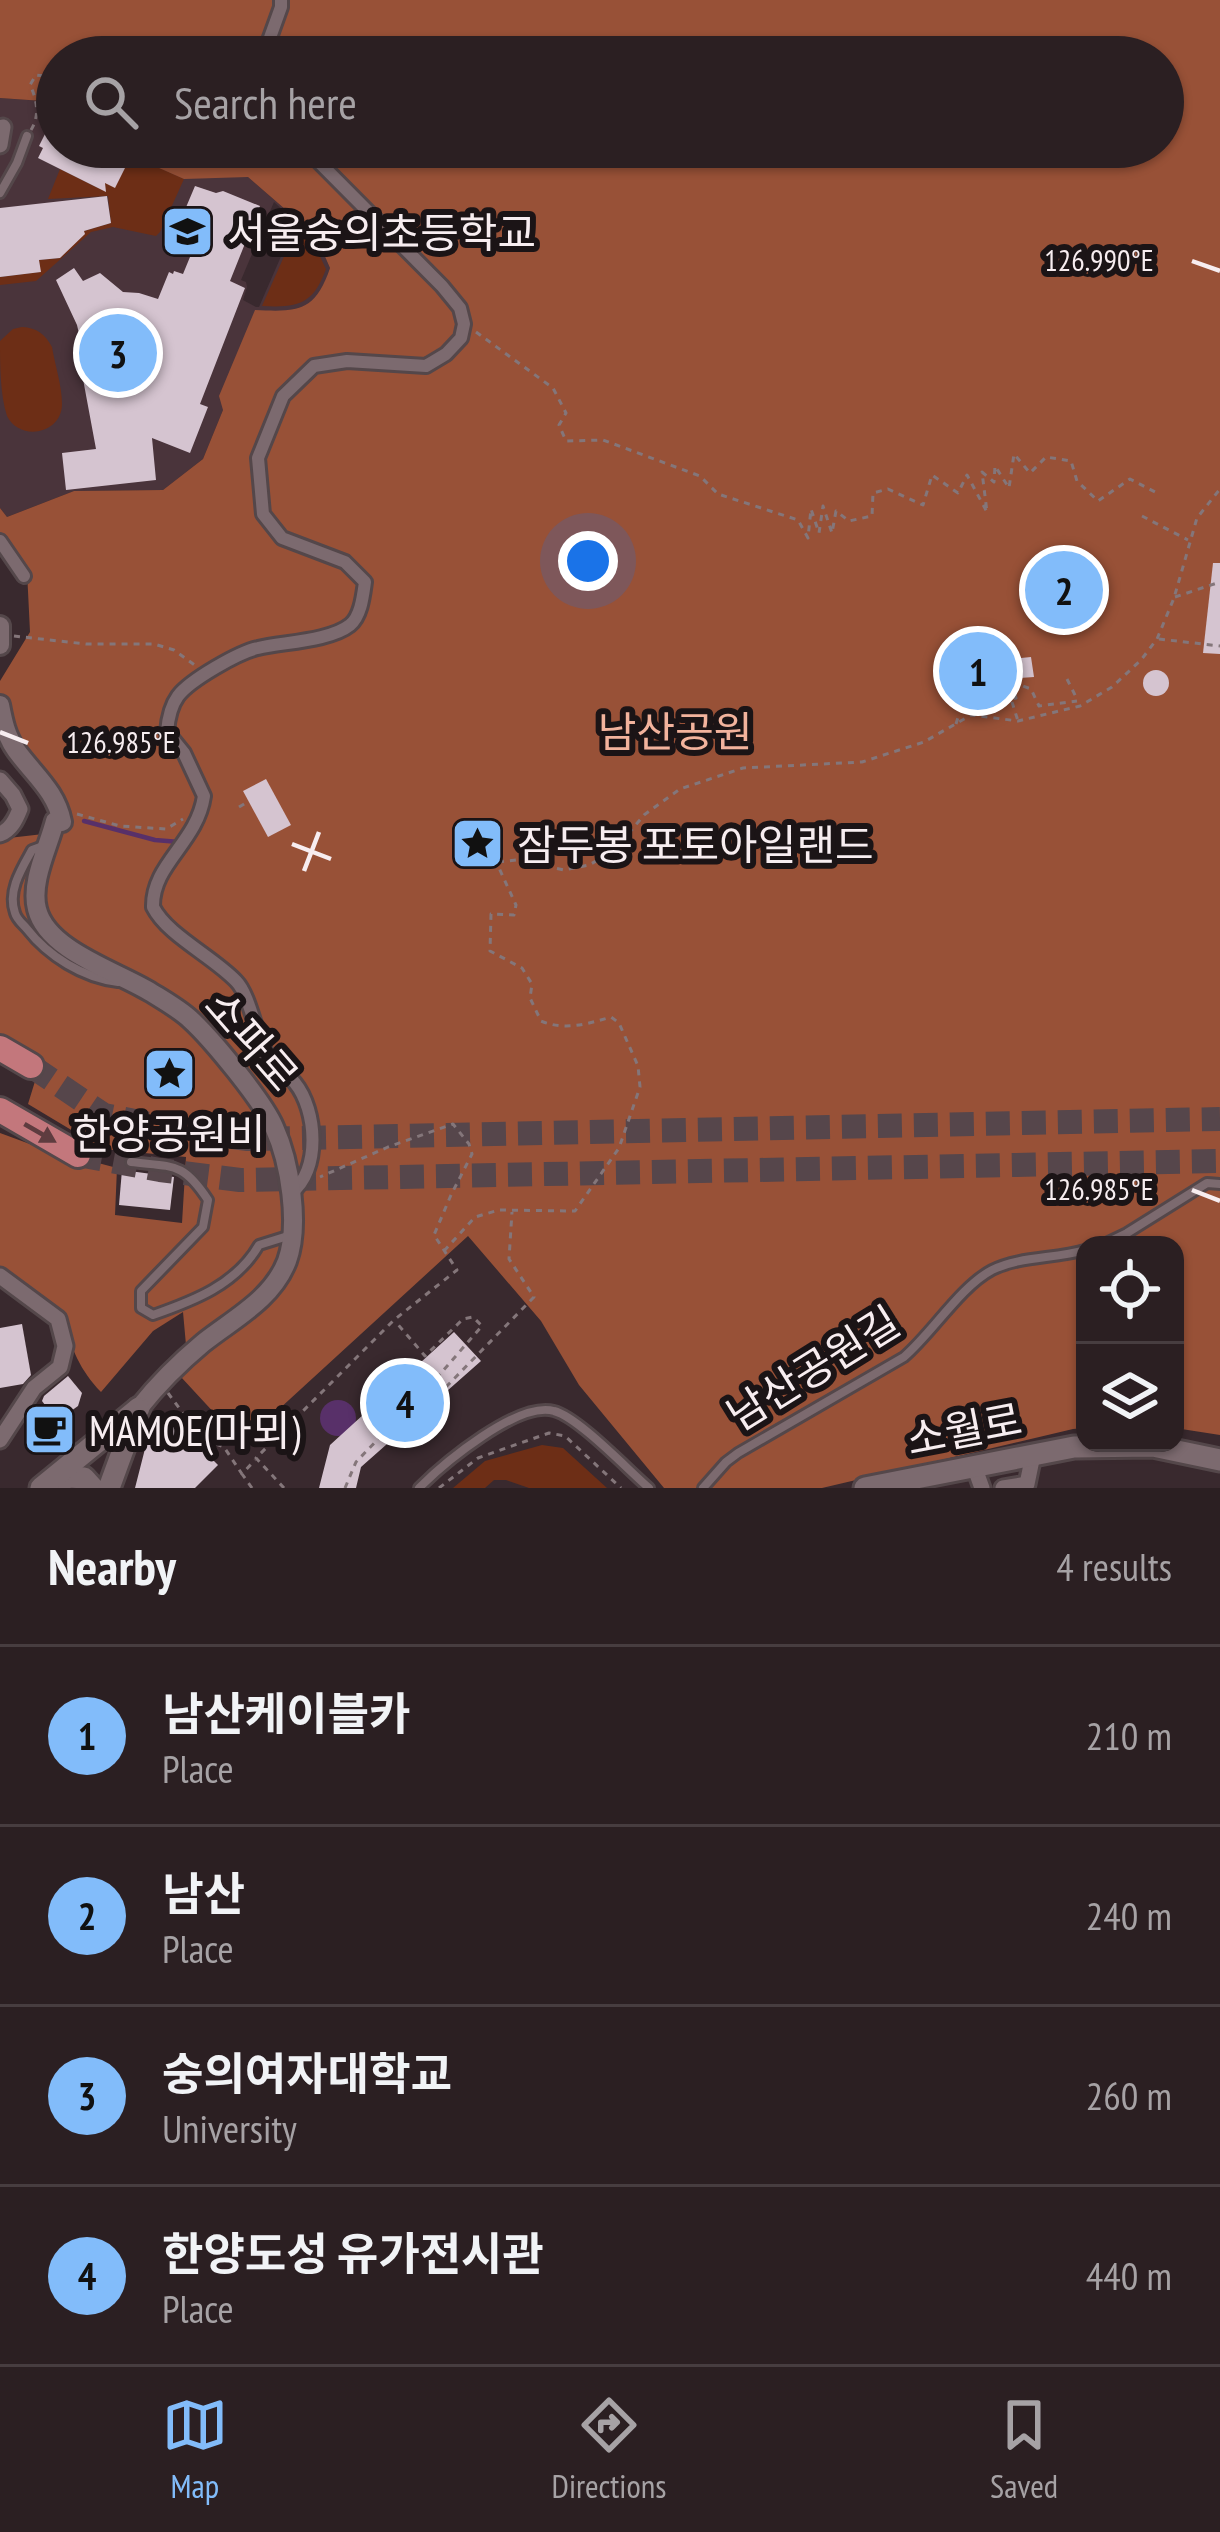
<!DOCTYPE html>
<html lang="en">
<head>
<meta charset="utf-8">
<style>
  body { margin:0; font-family:"PT Sans Narrow","Noto Sans KR",sans-serif; background:#372c2f; color:#f1f3f6 }
  .controls { position:absolute; right:36px; bottom:36px; display:grid; overflow:hidden; border-radius:24px; box-shadow:0 3px 9px #0004 }
  .controls button { width:108px; height:108px; display:grid; place-items:center; padding:0; border:0; border-bottom:3px solid #473d40; background:#2b1f22; color:#f1f3f6; font:60px sans-serif }
  .you { position:absolute; left:588px; top:561px; width:42px; height:42px; margin:-30px; border:9px solid #fff; border-radius:50%; background:#1a73e8; box-shadow:0 0 0 18px #1a73e833 }
  .badge { display:grid; place-items:center; width:78px; height:78px; border-radius:50%; background:#82bcfa; color:#111; font-size:39px; font-weight:700 }
  .pin { position:absolute; translate:-50% -50%; border:6px solid #fff; box-shadow:0 3px 12px #0006 }
  .list { margin:0; padding:0; list-style:none }
  h2 { display:flex; justify-content:space-between; align-items:center; height:156px; margin:0; padding:0 48px; font-size:51px }
  h2 small { font-size:39px; font-weight:400; color:#a6a2a5 }
  .list li { display:grid; grid-template-columns:78px 1fr auto; gap:36px; align-items:center; box-sizing:border-box; height:180px; padding:0 48px; border-top:3px solid #473d40 }
  .list b { display:block; font-size:45px; white-space:nowrap }
  .list p { margin:0; font-size:39px; white-space:nowrap; color:#a6a2a5 }
  .list em { font-size:39px; font-style:normal; color:#a6a2a5 }
  .icon { flex:none; width:66px; height:66px; fill:none; stroke:currentColor; stroke-width:2; stroke-linecap:round; stroke-linejoin:round }
  .map { position:relative; flex:none; width:1220px; height:1488px; overflow:hidden }
  .search { position:absolute; background:#2b1f22; box-shadow:0 3px 9px #0004; left:36px; right:36px; top:36px; height:132px; display:flex; align-items:center; gap:30px; box-sizing:border-box; padding:0 42px; border-radius:66px; color:#a6a2a5; font-size:45px }
  .sheet { height:876px; background:#2b1f22 }
  nav { display:flex; justify-content:space-around; align-items:center; box-sizing:border-box; height:168px; border-top:3px solid #473d40; background:#2b1f22; font-size:33px; color:#a6a2a5 }
  nav a { display:grid; justify-items:center; gap:6px }
  nav .on { color:#82bcfa }
  .map>svg:first-child { display:block }
</style>
</head>
<body>
<div class="map">
<svg width="1220" height="1488" viewBox="0 0 1220 1488">
  <rect width="100%" height="100%" fill="#39292e"/>
  <path fill="#4a343b" fill-rule="evenodd" d="M0,98L57,102V147H138L248,177L316,236L330,268L321,294L306,306L286,311L223,410L203,459L163,490L74,491L7,517L0,508ZM274,202L296,222L259,307H256L243,300L247,287L246,282L241,280Z"/>
  <g fill="#6d2e16">
    <polygon points="135,147 145,151 142,160 184,179 160,232 156,236 113,227 91,232 36,281 0,285 0,277 40,272 39,260 60,258 84,234 84,231 111,223 108,196 48,199 60,169 98,188 104,178 115,187"/>
    <path d="M298,225L311,238L326,269C313,304 299,308 262,306Z"/>
    <path d="M22,327C37,328 45,334 52,347C55,365 62,386 62,404C62,434 20,442 7,416C0,394 0,364 0,341L13,329Z"/>
    <polygon points="542,1445 563,1448 607,1488 529,1488 506,1480 494,1480 485,1488 453,1488 485,1461"/>
  </g>
  <path fill="#985137" d="M0,0H1220V1435L1175,1428V1245H1085V1428L1073,1429L822,1488H664L579,1385L541,1321L468,1236L242,1443L181,1377L187,1356L183,1312L153,1331L101,1392C80,1370 71,1349 64,1319L0,1272V1133L38,1147L117,1168L115,1215L182,1223L186,1157L103,1149L28,1104L40,1065L0,1040V839L52,833L61,822L16,750L0,705V681L30,632L27,571L0,533V508L7,517L74,491L163,490L203,459L223,410L219,396L255,310C298,312 315,312 330,268L316,236L248,177L184,179L141,160L145,151L138,147H1163V57H57V102L0,98Z"/>
  <circle fill="#583069" cx="338" cy="1418" r="18"/>
  <g fill="none" stroke-linecap="round" stroke-linejoin="round">
    <polyline stroke="#583069" stroke-width="4.5" points="84,821 155,840 179,842"/>
  </g>
  <g fill="#d5c4d0">
    <polygon points="48,128 57,132 57,147 126,147 134,150 115,188 105,183 106,192 38,158 43,148 39,146"/>
    <polygon points="195,186 216,193 223,191 260,206 230,281 245,288 200,404 208,407 190,453 152,438 156,480 66,490 62,453 96,449 78,352 83,351 77,325 56,280 74,268 83,281 100,273 123,292 139,293 158,299 169,272 173,274 174,271 183,274 197,240 176,231"/>
    <polygon points="107,196 111,223 84,231 85,234 60,258 39,260 41,272 0,277 0,208"/>
    <polygon points="1213,563 1220,563 1220,654 1203,653"/>
    <polygon points="993,657 993,661 1031,657 1034,677 963,682 961,660"/>
    <circle cx="1156" cy="683" r="13"/>
    <polygon points="266,779 291,825 268,837 243,791"/>
    <polygon points="122,1170 174,1177 170,1210 119,1205"/>
    <polygon points="22,1324 31,1375 23,1384 0,1388 0,1328"/>
    <polygon points="454,1332 481,1361 361,1467 356,1488 319,1488 330,1445"/>
    <polygon points="68,1376 82,1393 78,1406 57,1421 42,1401 44,1396"/>
    <polygon points="177,1424 218,1465 195,1488 135,1488 147,1441 161,1427 167,1433"/>
  </g>
  <g fill="none" stroke-linecap="round" stroke-linejoin="round">
    <g stroke="#56464b" stroke-width="24" stroke-dasharray="24 12" stroke-linecap="butt">
      <polyline points="31,1066 104,1115 185,1131 248,1139 1220,1119"/>
      <polyline points="78,1155 160,1170 240,1180 1220,1161"/>
    </g>
    <defs>
      <g id="service">
        <polyline points="0,193 17,163 27,136"/>
        <path d="M43,846L32,850C22,868 7,891 15,913C17,920 23,924 27,929C48,956 83,978 118,982"/>
        <path d="M131,1162C174,1167 183,1162 208,1200L203,1227L141,1291V1308L153,1315C193,1301 236,1285 259,1245L291,1235"/>
        <polyline points="1102,1245 1127,1233 1207,1183 1220,1184"/>
        <path d="M419,1488C444,1463 518,1401 554,1411C578,1417 628,1470 649,1488"/>
        <path d="M703,1488L726,1462L738,1453L904,1357C933,1332 960,1287 992,1270C1020,1256 1055,1259 1085,1250"/>
      </g>
      <g id="pedestrian">
        <polyline points="263,57 281,7 281,0"/>
        <polyline points="0,541 24,576"/>
        <path d="M291,1193C321,1171 317,1110 295,1083C285,1071 271,1063 264,1049C255,1030 249,994 236,981C212,956 167,935 153,907C152,864 197,843 204,796L184,753L167,732C168,719 170,707 178,696C190,680 239,652 258,648C283,642 330,641 350,625C361,616 363,596 365,582L345,562L282,538L263,514L258,458L283,396L314,366L347,361L426,366L446,354L461,338L464,324L460,308L442,286L304,147"/>
      </g>
      <g id="minor">
        <polyline points="0,145 3,127"/>
        <path d="M0,780L13,795L20,809C16,819 11,830 0,834"/>
        <polyline points="0,1276 58,1319 65,1346 60,1367 34,1388 0,1440"/>
        <polyline points="974,1466 982,1488"/>
        <polyline points="1003,1488 1027,1484 1033,1455"/>
      </g>
      <g id="tertiary">
        <polyline points="0,626 0,645"/>
        <path d="M0,705C3,721 6,736 16,750C34,775 56,791 62,822L55,821C48,848 30,882 37,909C47,951 119,972 152,993C165,1001 179,1009 190,1019C211,1038 263,1101 274,1127C290,1162 300,1225 287,1261C272,1300 233,1319 203,1343C179,1363 158,1384 139,1408"/>
      </g>
      <g id="secondary">
        <polyline points="52,1485 69,1477 84,1478 93,1488"/>
        <polyline points="41,1488 139,1408"/>
        <polyline points="109,1488 138,1409"/>
        <polyline points="865,1488 1074,1447 1153,1446 1220,1460"/>
      </g>
      <g id="primary">
        <polyline points="0,1048 31,1066"/>
        <polyline points="0,1110 78,1155"/>
      </g>
    </defs>
    <use href="#service" stroke="#54474a" stroke-width="14"/>
    <use href="#pedestrian" stroke="#54474a" stroke-width="18"/>
    <use href="#minor" stroke="#54474a" stroke-width="21"/>
    <use href="#tertiary" stroke="#54474a" stroke-width="24"/>
    <use href="#secondary" stroke="#54474a" stroke-width="27"/>
    <use href="#primary" stroke="#54474a" stroke-width="30"/>
    <g stroke="#84767a" stroke-width="3" stroke-dasharray="6 6" stroke-linecap="butt">
      <path d="M31,130C40,116 37,99 30,85L36,75L53,77L57,81"/>
      <polyline points="476,332 553,388 566,413 559,425 566,441 603,440 700,476 718,494 798,520 808,538 811,509 819,533 823,506 832,533 836,511 849,521 872,516 873,493 888,489 923,505 932,475 958,493 967,475 987,512 982,472 994,482 995,466 1009,488 1014,454 1030,473 1046,457 1071,461 1077,481 1098,501 1130,479 1157,493"/>
      <polyline points="1142,516 1188,540"/>
      <polyline points="1175,597 1220,582"/>
      <polyline points="14,636 86,644 154,644 174,650 196,666"/>
      <polyline points="1159,639 1220,646"/>
      <polyline points="1067,679 1077,699"/>
      <polyline points="1012,682 1031,689 1039,706 1077,701"/>
      <polyline points="989,686 1012,682 1016,698 1011,699 1018,721"/>
      <polyline points="956,724 959,714"/>
      <polyline points="239,807 249,801"/>
      <polyline points="77,814 120,826 166,829 183,819"/>
      <polyline points="498,862 516,860 564,870 589,865 614,851 644,815 680,789 743,768 862,762 924,742 971,715 1018,721 1080,706 1112,687 1141,660 1157,639 1174,598 1197,518 1220,489"/>
      <path d="M444,1251L475,1217L499,1210L575,1211L619,1148L640,1087L638,1066L619,1023L611,1017C587,1024 565,1031 541,1021L530,998L532,984L522,968L490,951L491,914L514,915L516,905L487,842L479,845"/>
      <polyline points="437,1383 444,1389 534,1297 509,1259 512,1212"/>
      <polyline points="168,1393 202,1439 224,1447 242,1474"/>
      <polyline points="252,1488 242,1474 255,1460"/>
      <polyline points="284,1488 256,1458 394,1320 457,1270 434,1235 451,1195 472,1154 469,1144 453,1124 388,1147 320,1177"/>
      <polyline points="345,1488 356,1462 434,1381 482,1326 473,1317 463,1319 425,1356 395,1321"/>
      <polyline points="439,1488 478,1458 549,1433 565,1436 621,1488"/>
    </g>
    <use href="#service" stroke="#7c6a6f" stroke-width="8"/>
    <use href="#pedestrian" stroke="#7c6a6f" stroke-width="12"/>
    <use href="#minor" stroke="#7c6a6f" stroke-width="15"/>
    <use href="#tertiary" stroke="#7c6a6f" stroke-width="18"/>
    <use href="#secondary" stroke="#7c6a6f" stroke-width="21"/>
    <use href="#primary" stroke="#c3777c" stroke-width="24"/>
  </g>
  <defs><path id="oneway-solid" d="M-6-.8H1V-3.2L6.5 0L1 3.2V.8H-6Z" transform="scale(3)"/></defs>
  <use fill="#5e3c3f" href="#oneway-solid" transform="translate(40 1133) rotate(30)"/>
  <path fill="none" stroke="#f7edf0" stroke-width="4.5" d="M1192,261L1220,271M0,732L28,743M292,844L331,859M304,871L319,832M1192,1190L1220,1201"/>
  <defs>
    <symbol id="school-square" viewBox="-11 -11 22 22"><rect x="-9" y="-9" width="18" height="18" rx="4" fill="#82bcfa" stroke="#1b1416"/><path d="M0-5L7-2L0 1L-7-2ZM-4 1L0 2.5L4 1V4Q0 6-4 4Z" fill="#111"/></symbol>
    <symbol id="sight-square" viewBox="-11 -11 22 22"><rect x="-9" y="-9" width="18" height="18" rx="4" fill="#82bcfa" stroke="#1b1416"/><path d="M0-6L1.8-2.2L6-1.7L2.9 1.2L3.7 5.4L0 3.3L-3.7 5.4L-2.9 1.2L-6-1.7L-1.8-2.2Z" fill="#111"/></symbol>
    <symbol id="cafe-square" viewBox="-11 -11 22 22"><rect x="-9" y="-9" width="18" height="18" rx="4" fill="#82bcfa" stroke="#1b1416"/><path d="M-5.5-4.5H6V0H3Q3 3.5 0 3.5H-2.5Q-5.5 3.5-5.5 0ZM3-3.2v2h1.7v-2ZM-6 4.5H4V6H-6Z" fill="#111"/></symbol>
  </defs>
  <g fill-rule="evenodd">
    <use href="#school-square" x="158" y="202" width="59" height="59"/>
    <use href="#sight-square" x="448" y="814" width="59" height="59"/>
    <use href="#sight-square" x="140" y="1044" width="59" height="59"/>
    <use href="#cafe-square" x="20" y="1400" width="59" height="59"/>
  </g>
  <g text-anchor="middle" dominant-baseline="central" stroke-width="12" stroke-linejoin="round" paint-order="stroke">
    <g font-size="42" fill="#f7edf0" stroke="#1b1416" text-anchor="start">
      <text x="227" y="232">서울숭의초등학교</text>
      <text x="517" y="844">잠두봉 포토아일랜드</text>
      <text x="169" y="1133" text-anchor="middle">한양공원비</text>
      <text x="89" y="1430">MAMOE(마뫼)</text>
    </g>
    <g font-size="42" fill="#f2b39d" stroke="#1b1416">
      <text x="675" y="731">남산공원</text>
    </g>
    <g font-size="42" fill="#f7edf0" stroke="#1b1416">
      <text transform="translate(252 1040) rotate(49)">소파로</text>
      <text transform="translate(813 1368) rotate(-32)">남산공원길</text>
      <text transform="translate(964 1429) rotate(-11)">소월로</text>
    </g>
  </g>
  <g font-size="30" text-anchor="middle" fill="#f7edf0" stroke="#1b1416" stroke-width="12" stroke-linejoin="round" paint-order="stroke">
    <text x="1099" y="271">126.990°E</text>
    <text x="121" y="753">126.985°E</text>
    <text x="1099" y="1200">126.985°E</text>
  </g>
</svg>
<div class="controls">
<button><svg class="icon" aria-label="locate" viewBox="0 0 24 24"><circle cx="12" cy="12" r="6"/><path d="M12 2v4M12 18v4M2 12h4M18 12h4"/></svg></button>
<button><svg class="icon" aria-label="layers" viewBox="0 0 24 24"><path d="M12 4l9 5-9 5-9-5zM3 14l9 5 9-5"/></svg></button>
</div>
<div class="you"></div>
<div class="pin badge" style="left:978px;top:671px">1</div>
<div class="pin badge" style="left:1064px;top:590px">2</div>
<div class="pin badge" style="left:118px;top:353px">3</div>
<div class="pin badge" style="left:405px;top:1403px">4</div>
<div class="search"><svg class="icon" aria-label="search" viewBox="0 0 24 24"><circle cx="10" cy="10" r="6"/><path d="M15 15l6 6"/></svg>Search here</div>
</div>
<section class="sheet">
<h2>Nearby<small>4 results</small></h2>
<ul class="list">
<li><span class="badge">1</span><div><b>남산케이블카</b><p>Place</p></div><em>210 m</em></li>
<li><span class="badge">2</span><div><b>남산</b><p>Place</p></div><em>240 m</em></li>
<li><span class="badge">3</span><div><b>숭의여자대학교</b><p>University</p></div><em>260 m</em></li>
<li><span class="badge">4</span><div><b>한양도성 유가전시관</b><p>Place</p></div><em>440 m</em></li>
</ul>
</section>
<nav>
<a class="on"><svg class="icon" aria-label="map" viewBox="0 0 24 24"><path d="M3 6l6-2 6 2 6-2v14l-6 2-6-2-6 2zM9 4v14M15 6v14"/></svg>Map</a>
<a><svg class="icon" aria-label="directions" viewBox="0 0 24 24"><path d="M12 3l9 9-9 9-9-9zM9 14v-3h6M13 9l2 2-2 2"/></svg>Directions</a>
<a><svg class="icon" aria-label="saved" viewBox="0 0 24 24"><path d="M7 4h10v16l-5-4-5 4z"/></svg>Saved</a>
</nav>
</body>
</html>
